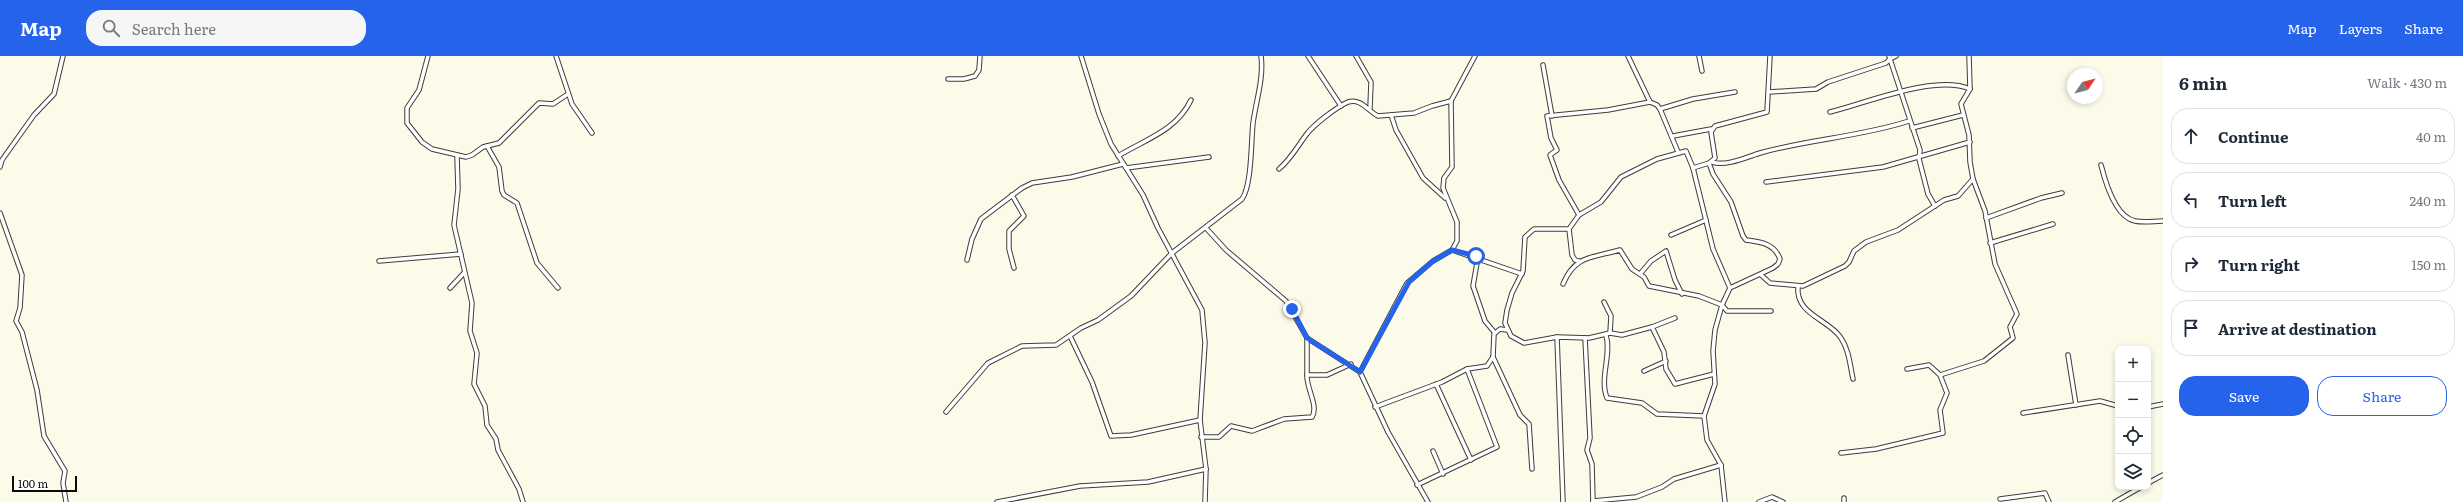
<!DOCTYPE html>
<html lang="en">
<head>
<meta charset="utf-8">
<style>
  body { margin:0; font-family:Literata,serif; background:#f6f6f7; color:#1f2937 }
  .controls { position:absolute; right:12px; bottom:12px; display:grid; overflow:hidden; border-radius:8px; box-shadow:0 2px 6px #0003 }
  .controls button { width:36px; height:36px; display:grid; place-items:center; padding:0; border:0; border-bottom:1px solid #e0e1e3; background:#fff; color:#1f2937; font:20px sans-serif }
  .compass { position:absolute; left:2067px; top:12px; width:36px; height:36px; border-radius:50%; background:#fff; box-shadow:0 2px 6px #0003; rotate:55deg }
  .scale { position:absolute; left:12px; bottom:10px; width:65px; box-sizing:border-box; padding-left:4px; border:2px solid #0a0a0a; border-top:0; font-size:11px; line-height:14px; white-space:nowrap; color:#0a0a0a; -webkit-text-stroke:3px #fff; paint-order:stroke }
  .stop { position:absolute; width:12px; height:12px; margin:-9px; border:3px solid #2563eb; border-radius:50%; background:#fff }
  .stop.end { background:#2563eb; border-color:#fff; box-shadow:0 1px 4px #0008 }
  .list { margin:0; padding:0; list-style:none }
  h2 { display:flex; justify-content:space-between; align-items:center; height:52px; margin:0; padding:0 16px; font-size:17px }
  h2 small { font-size:13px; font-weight:400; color:#747a83 }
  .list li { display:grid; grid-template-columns:26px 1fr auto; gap:12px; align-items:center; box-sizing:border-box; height:56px; margin:0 8px 8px; padding:0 8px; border:1px solid #e0e1e3; border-radius:16px }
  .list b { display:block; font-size:15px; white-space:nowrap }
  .list em { font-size:13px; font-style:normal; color:#747a83 }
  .actions { display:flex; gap:8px; padding:12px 16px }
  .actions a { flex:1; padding:9px 0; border:1px solid #2563eb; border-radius:16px; text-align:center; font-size:14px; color:#2563eb }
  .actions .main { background:#2563eb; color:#fff }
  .icon { flex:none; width:22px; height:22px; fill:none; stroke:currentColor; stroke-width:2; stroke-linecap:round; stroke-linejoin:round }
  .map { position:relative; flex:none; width:2163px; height:446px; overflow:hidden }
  header { display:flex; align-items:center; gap:24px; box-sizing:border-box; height:56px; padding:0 20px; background:#2563eb; color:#fff }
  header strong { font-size:19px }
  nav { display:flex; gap:22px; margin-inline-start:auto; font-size:14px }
  .search { width:280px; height:36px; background:#f6f6f7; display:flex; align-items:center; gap:10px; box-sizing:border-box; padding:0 14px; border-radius:16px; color:#747a83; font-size:15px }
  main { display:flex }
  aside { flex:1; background:#fff }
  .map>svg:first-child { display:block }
</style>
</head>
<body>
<header>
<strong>Map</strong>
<div class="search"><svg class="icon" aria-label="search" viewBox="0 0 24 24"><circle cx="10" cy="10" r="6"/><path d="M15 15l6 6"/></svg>Search here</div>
<nav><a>Map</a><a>Layers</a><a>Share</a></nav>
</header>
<main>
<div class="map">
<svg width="2163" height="446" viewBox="0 0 2163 446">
  <rect width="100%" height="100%" fill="#fcfae9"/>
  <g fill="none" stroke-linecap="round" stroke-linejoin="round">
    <defs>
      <g id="street">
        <polyline points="428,0 419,34 407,52 407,67 422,86 432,93 466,101 472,99 483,91 499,87 539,47 553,48 568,38"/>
        <polyline points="556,0 572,48 592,77"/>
        <polyline points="1081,0 1099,58 1111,88 1143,139 1158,172 1202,254 1205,287 1200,364 1206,413 1205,446"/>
        <polyline points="1308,0 1341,50"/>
        <polyline points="1356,0 1371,26 1370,52"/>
        <polyline points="1628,0 1650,46"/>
        <polyline points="1699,0 1702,15"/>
        <polyline points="1889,0 1890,3 1896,0"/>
        <polyline points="1543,9 1552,60"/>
        <polyline points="948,23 964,23 975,20 979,14 980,0"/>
        <polyline points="1769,36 1816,33 1828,26 1886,7 1890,3 1920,94 1919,103 1928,138 1935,150"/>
        <polyline points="1660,53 1693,43 1735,36"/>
        <path d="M1830,56C1867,47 1935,18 1970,33"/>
        <polyline points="1391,59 1396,74 1423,122 1445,142"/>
        <polyline points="1912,72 1963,59"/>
        <polyline points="1673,80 1711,73"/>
        <polyline points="487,90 499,111 502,135 504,139 517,147 537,207 558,232"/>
        <polyline points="457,100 458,133 454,169 472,247 470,275 477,297 474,328 485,350 487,369 496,383 498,394 519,433 523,446"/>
        <path d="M1118,100C1146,83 1176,75 1191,44"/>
        <path d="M1712,106C1725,111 1747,101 1760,97C1809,83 1860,81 1909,65"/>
        <polyline points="1709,107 1693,112 1686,95 1657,103 1621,121 1601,146 1579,159 1569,173 1534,173 1525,181 1523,215 1512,237 1507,254 1505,267 1511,280 1524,287 1557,281 1589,282 1610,277 1622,279 1652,271 1664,296 1666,313 1675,328 1714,318"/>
        <path d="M2101,109C2105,125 2115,161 2135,165C2144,167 2154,165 2163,165"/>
        <polyline points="0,111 2,104 34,59 54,38 63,0"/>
        <polyline points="1126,112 1209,101"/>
        <polyline points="1693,112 1713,193 1730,232"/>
        <path d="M1279,113C1291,103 1297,91 1306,79C1314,68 1337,51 1348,46C1361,42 1368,55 1378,60L1414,57L1432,50L1451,45"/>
        <polyline points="1766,126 1883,111 1970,86"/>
        <polyline points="1012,139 1024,160 1009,175 1009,193 1014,212"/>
        <polyline points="0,157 22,219 20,252 16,265 22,276 37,334 44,380 65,415 63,427 66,446"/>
        <polyline points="1579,159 1559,124 1550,99 1557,94 1551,82 1547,60 1608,54 1650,46 1657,49 1660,53 1678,96"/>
        <polyline points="1986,162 2041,142 2062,137"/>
        <polyline points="1206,172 1226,194 1286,245 1307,282 1360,316 1388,376 1428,446"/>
        <polyline points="1569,173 1572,199 1575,204 1579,205"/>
        <polyline points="1671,179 1706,164"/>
        <polyline points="1990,187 2053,168"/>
        <polyline points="1452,194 1522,218"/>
        <polyline points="1478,201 1473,230 1485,265 1495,277"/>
        <polyline points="967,204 972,183 981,163 1022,132 1032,127 1072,121 1123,108"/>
        <polyline points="379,205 461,198"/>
        <polyline points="1640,218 1651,205 1666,195 1675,224 1682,238"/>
        <polyline points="1761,219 1770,227 1803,230 1845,210 1849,206 1854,195 1866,186 1898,174 1944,144 1958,140 1973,123"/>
        <path d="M1563,228C1575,199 1592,202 1620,194L1632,213L1644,221L1649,230L1699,240L1722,249L1727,255H1771"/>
        <path d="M1798,230C1795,259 1829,263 1841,282C1849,294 1850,309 1853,323"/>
        <polyline points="450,232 464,217"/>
        <polyline points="1604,246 1611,260 1610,277"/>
        <polyline points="1652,271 1675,262"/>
        <path d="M1606,279C1612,299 1599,322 1607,342L1642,347L1657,358L1704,360"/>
        <polyline points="1070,280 1092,326 1111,380 1131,379 1200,364"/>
        <polyline points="1557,281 1563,446"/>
        <polyline points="1585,282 1590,382 1587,394 1592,408 1593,446"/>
        <polyline points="2068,299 2076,349"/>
        <polyline points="1493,301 1520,359 1529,368 1532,413"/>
        <polyline points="1907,313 1929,309 1940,319 1984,305 2013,282 2010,271 2017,258 1995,208 1985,155 1973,123 1970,106 1969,79 1961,48 1970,33 1969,0"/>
        <polyline points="1644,315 1666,305"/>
        <polyline points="1360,316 1407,227 1433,205 1452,194 1457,185 1457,166 1443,132 1444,122 1452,111 1451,45 1475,0"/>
        <polyline points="1307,319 1307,282"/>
        <polyline points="1436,328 1471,404"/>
        <polyline points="1375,351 1442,326 1467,313 1487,310 1493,301 1494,278 1500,273 1507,274"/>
        <polyline points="2148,351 2163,348"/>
        <path d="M946,356L988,307L1022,290L1056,289L1081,272L1098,264L1131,240L1172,197L1242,143C1252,129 1251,85 1253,67C1256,45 1264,22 1261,0"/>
        <polyline points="2023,357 2100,345 2118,350"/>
        <path d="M1201,381H1219L1231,370L1252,375L1284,363L1312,361C1319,350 1306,332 1307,319H1327L1351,308"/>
        <polyline points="1433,395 1443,418"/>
        <polyline points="1841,397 1876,393 1943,377 1940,354 1947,337 1940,319"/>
        <polyline points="2148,427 2163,419"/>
        <polyline points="1417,429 1497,391 1467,313"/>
        <polyline points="1844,442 1844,446"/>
        <polyline points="2000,443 2045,437 2049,446"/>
        <polyline points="1593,445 1636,441 1662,431 1674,423 1721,409"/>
        <polyline points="997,446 1080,430 1148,426 1206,413"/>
        <path d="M1725,446L1721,409L1707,384L1704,360L1715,328L1713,295L1715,274L1722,249L1730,232L1773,212L1778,208L1780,203C1774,187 1760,186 1746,184L1743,180L1731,146L1713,118L1709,107L1715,102L1711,76L1715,70L1767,56L1770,0"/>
        <polyline points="1759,446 1772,441 1783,446"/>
        <polyline points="2115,446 2141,431"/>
      </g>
    </defs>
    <use href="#street" stroke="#3d3d3d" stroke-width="5.5"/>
    <use href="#street" stroke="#fff" stroke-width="3.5"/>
  </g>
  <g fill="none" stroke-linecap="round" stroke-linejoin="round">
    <polyline stroke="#2563eb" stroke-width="5" points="1292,253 1307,282 1360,316 1409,226 1433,205 1452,194 1476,200"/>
  </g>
</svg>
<div class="controls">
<button>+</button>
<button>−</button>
<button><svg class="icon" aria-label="locate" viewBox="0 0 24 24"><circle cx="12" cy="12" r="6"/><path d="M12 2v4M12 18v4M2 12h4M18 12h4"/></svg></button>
<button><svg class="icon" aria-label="layers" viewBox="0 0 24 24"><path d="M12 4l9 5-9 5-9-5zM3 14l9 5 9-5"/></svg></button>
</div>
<svg class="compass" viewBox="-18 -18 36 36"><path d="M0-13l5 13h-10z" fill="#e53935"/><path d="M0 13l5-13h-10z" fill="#747a83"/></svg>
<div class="scale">100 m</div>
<div class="stop" style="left:1476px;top:200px"></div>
<div class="stop end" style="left:1292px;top:253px"></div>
</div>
<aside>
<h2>6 min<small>Walk · 430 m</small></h2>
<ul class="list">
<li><svg class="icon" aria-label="ahead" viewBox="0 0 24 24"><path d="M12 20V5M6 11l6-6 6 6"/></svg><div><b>Continue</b></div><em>40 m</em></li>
<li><svg class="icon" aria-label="left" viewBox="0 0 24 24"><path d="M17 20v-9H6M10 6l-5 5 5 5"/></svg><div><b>Turn left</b></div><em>240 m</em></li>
<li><svg class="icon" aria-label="right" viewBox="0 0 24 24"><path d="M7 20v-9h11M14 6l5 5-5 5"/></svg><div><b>Turn right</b></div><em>150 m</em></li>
<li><svg class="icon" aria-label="arrive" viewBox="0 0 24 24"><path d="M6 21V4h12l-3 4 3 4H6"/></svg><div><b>Arrive at destination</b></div></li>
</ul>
<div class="actions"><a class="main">Save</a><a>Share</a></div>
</aside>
</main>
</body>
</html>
